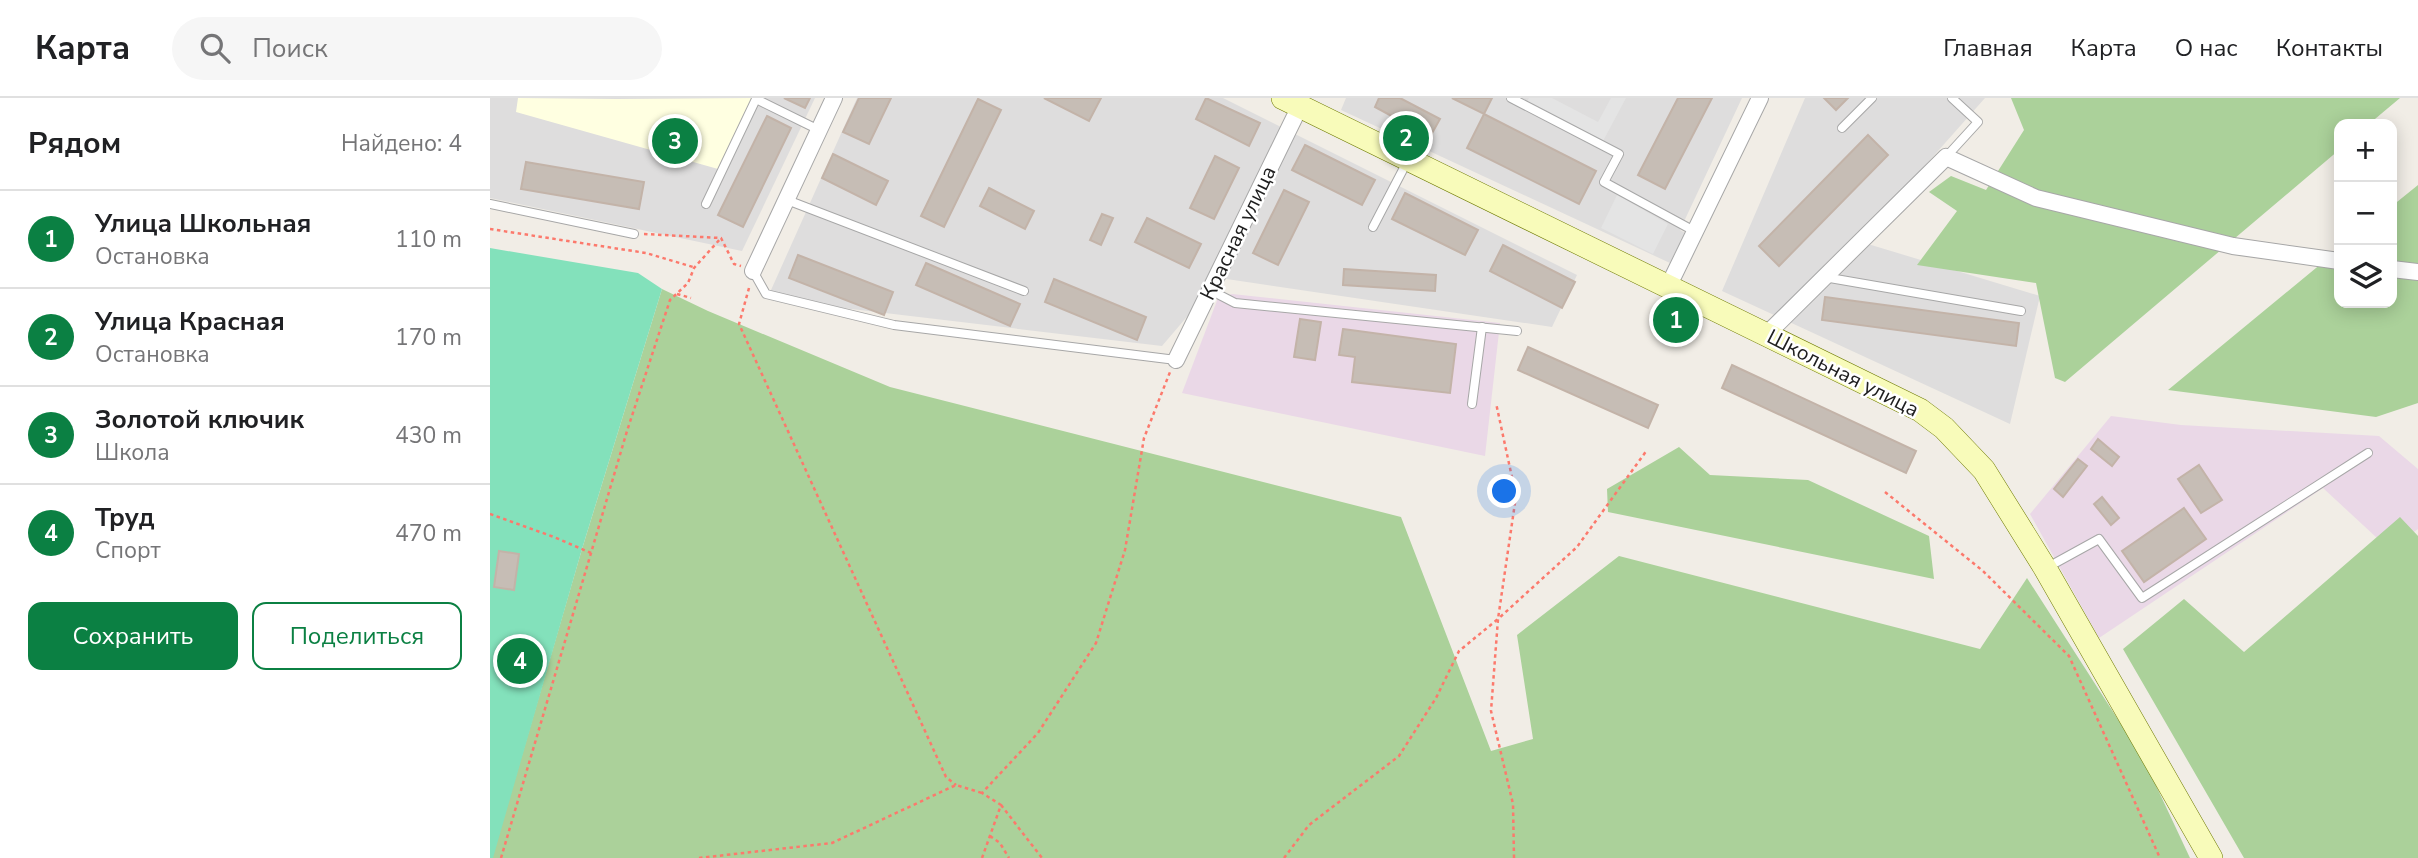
<!DOCTYPE html>
<html lang="ru">
<head>
<meta charset="utf-8">
<style>
  body { margin:0; font-family:"Nunito Sans",sans-serif; background:#f6f6f6; color:#202124 }
  .controls { position:absolute; right:21px; top:21px; display:grid; overflow:hidden; border-radius:14px; box-shadow:0 4px 18px #0003 }
  .controls button { width:63px; height:63px; display:grid; place-items:center; padding:0; border:0; border-bottom:2px solid #e0e0e0; background:#fff; color:#202124; font:35px sans-serif }
  .you { position:absolute; left:1015px; top:394px; width:24px; height:24px; margin:-18px; border:5px solid #fff; border-radius:50%; background:#1a73e8; box-shadow:0 0 0 10px #1a73e833 }
  .badge { display:grid; place-items:center; width:46px; height:46px; border-radius:50%; background:#0b8043; color:#fff; font-size:23px; font-weight:700 }
  .pin { position:absolute; translate:-50% -50%; border:4px solid #fff; box-shadow:0 2px 7px #0006 }
  .list { margin:0; padding:0; list-style:none }
  h2 { display:flex; justify-content:space-between; align-items:center; height:91px; margin:0; padding:0 28px; font-size:30px }
  h2 small { font-size:23px; font-weight:400; color:#757577 }
  .list li { display:grid; grid-template-columns:46px 1fr auto; gap:21px; align-items:center; box-sizing:border-box; height:98px; padding:0 28px; border-top:2px solid #e0e0e0 }
  .list b { display:block; font-size:26px; white-space:nowrap }
  .list p { margin:0; font-size:23px; white-space:nowrap; color:#757577 }
  .list em { font-size:23px; font-style:normal; color:#757577 }
  .actions { display:flex; gap:14px; padding:21px 28px }
  .actions a { flex:1; padding:16px 0; border:2px solid #0b8043; border-radius:14px; text-align:center; font-size:24px; color:#0b8043 }
  .actions .main { background:#0b8043; color:#fff }
  .icon { flex:none; width:38px; height:38px; fill:none; stroke:currentColor; stroke-width:2; stroke-linecap:round; stroke-linejoin:round }
  .map { position:relative; flex:none; width:1928px; height:760px; overflow:hidden }
  header { display:flex; align-items:center; gap:42px; box-sizing:border-box; height:98px; padding:0 35px; background:#fff; border-bottom:2px solid #e0e0e0 }
  header strong { font-size:33px }
  nav { display:flex; gap:38px; margin-inline-start:auto; font-size:24px }
  .search { width:490px; height:63px; background:#f6f6f6; display:flex; align-items:center; gap:18px; box-sizing:border-box; padding:0 24px; border-radius:38px; color:#757577; font-size:26px }
  main { display:flex }
  aside { flex:1; background:#fff }
  .map>svg:first-child { display:block }
</style>
</head>
<body>
<header>
<strong>Карта</strong>
<div class="search"><svg class="icon" aria-label="search" viewBox="0 0 24 24"><circle cx="10" cy="10" r="6"/><path d="M15 15l6 6"/></svg>Поиск</div>
<nav><a>Главная</a><a>Карта</a><a>О нас</a><a>Контакты</a></nav>
</header>
<main>
<aside>
<h2>Рядом<small>Найдено: 4</small></h2>
<ul class="list">
<li><span class="badge">1</span><div><b>Улица Школьная</b><p>Остановка</p></div><em>110 m</em></li>
<li><span class="badge">2</span><div><b>Улица Красная</b><p>Остановка</p></div><em>170 m</em></li>
<li><span class="badge">3</span><div><b>Золотой ключик</b><p>Школа</p></div><em>430 m</em></li>
<li><span class="badge">4</span><div><b>Труд</b><p>Спорт</p></div><em>470 m</em></li>
</ul>
<div class="actions"><a class="main">Сохранить</a><a>Поделиться</a></div>
</aside>
<div class="map">
<svg width="1928" height="760" viewBox="0 0 1928 760">
  <rect width="100%" height="100%" fill="#f1ede6"/>
  <g fill="#dedddd">
    <polygon points="0,0 325,0 252,153 0,100"/>
    <polygon points="367,0 733,0 1087,177 1062,229 730,180 672,248 277,201"/>
    <polygon points="856,0 1252,0 1190,132 1195,135 1180,165 851,12"/>
    <polygon points="1315,0 1495,0 1368,143 1550,198 1520,326 1232,193"/>
  </g>
  <g fill="#ead8e7">
    <polygon points="742,196 1010,225 995,358 692,295 728,200"/>
    <polygon points="1621,318 1691,327 1889,338 1928,371 1928,431 1900,452 1833,390 1609,540 1540,416"/>
  </g>
  <polygon fill="#ffffe1" points="28,0 127,1 263,0 228,71 26,14"/>
  <g fill="#abd19a">
    <polygon points="1521,0 1910,0 1879,26 1849,26 1849,52 1575,284 1565,280 1546,185 1427,167 1467,113 1439,94 1461,78 1496,92 1534,32"/>
    <polygon points="1928,87 1928,305 1886,319 1678,292 1849,151 1849,205 1902,205 1902,108"/>
    <polygon points="172,191 218,213 400,289 911,419 1001,653 1043,641 1027,537 1129,458 1490,551 1537,480 1654,662 1700,760 2,760 92,451"/>
    <polygon points="1189,349 1220,377 1318,382 1439,438 1444,481 1118,414 1117,391"/>
    <polygon points="1910,419 1928,438 1928,760 1754,760 1633,551 1694,501 1754,554"/>
  </g>
  <polygon fill="#83e1bb" points="0,150 148,175 172,191 92,451 3,760 0,760"/>
  <g fill="#e4e4e4">
    <polygon points="1039,0 1062,0 1108,24 1121,0 1136,0 1112,45 1036,6"/>
    <polygon points="1127,97 1178,126 1163,156 1111,130"/>
  </g>
  <g fill="#c6bdb5" stroke="#c3b3a8" stroke-width="2">
    <polygon points="294,0 320,0 315,10"/>
    <polygon points="369,0 401,0 379,46 353,34"/>
    <polygon points="554,0 611,0 599,23"/>
    <polygon points="716,0 770,25 759,48 706,21"/>
    <polygon points="889,0 910,0 950,21 940,39 885,9"/>
    <polygon points="962,0 1002,0 994,16"/>
    <polygon points="1188,0 1222,0 1175,91 1148,77"/>
    <polygon points="1334,0 1358,0 1346,12"/>
    <polygon points="488,1 511,12 454,129 431,118"/>
    <polygon points="994,16 1106,73 1089,106 977,50"/>
    <polygon points="277,18 301,30 253,129 228,117"/>
    <polygon points="1378,37 1398,57 1289,168 1269,148"/>
    <polygon points="815,47 885,82 872,107 802,72"/>
    <polygon points="343,56 398,83 386,107 332,80"/>
    <polygon points="725,58 749,70 724,121 700,110"/>
    <polygon points="36,64 154,84 149,111 31,91"/>
    <polygon points="499,90 544,113 535,131 490,108"/>
    <polygon points="794,92 819,104 788,167 763,155"/>
    <polygon points="915,95 988,132 975,157 902,121"/>
    <polygon points="612,116 623,120 611,147 600,142"/>
    <polygon points="657,120 711,146 699,170 645,144"/>
    <polygon points="1013,147 1085,184 1072,210 1000,173"/>
    <polygon points="308,157 403,194 394,217 299,180"/>
    <polygon points="436,165 530,206 520,228 426,187"/>
    <polygon points="854,171 946,177 945,193 853,187"/>
    <polygon points="564,181 656,219 647,242 555,204"/>
    <polygon points="1335,199 1529,225 1526,248 1332,222"/>
    <polygon points="810,221 831,224 825,262 804,259"/>
    <polygon points="853,231 966,246 960,295 862,284 865,259 849,257"/>
    <polygon points="1038,249 1168,307 1158,330 1028,272"/>
    <polygon points="1242,267 1426,353 1416,375 1232,290"/>
    <polygon points="1608,341 1629,359 1622,368 1601,351"/>
    <polygon points="1588,361 1597,368 1573,399 1564,391"/>
    <polygon points="1709,367 1732,402 1711,415 1688,381"/>
    <polygon points="1612,399 1629,420 1621,427 1604,406"/>
    <polygon points="1694,410 1716,441 1654,484 1632,453"/>
    <polygon points="9,453 29,456 24,492 4,489"/>
  </g>
  <g fill="none" stroke-linecap="round" stroke-linejoin="round">
    <defs>
      <g id="lane">
        <polyline points="1021,0 1129,56 1114,84 1206,134"/>
        <polyline points="1352,30 1382,0"/>
        <polyline points="1456,59 1488,24 1462,0"/>
        <polyline points="297,102 534,193"/>
        <polyline points="0,106 144,136"/>
        <polyline points="216,106 266,1 329,32"/>
        <polyline points="883,129 918,62"/>
        <polyline points="263,173 276,196 404,227 686,262"/>
        <polyline points="1334,179 1531,213"/>
        <polyline points="720,192 745,205 1027,233"/>
        <polyline points="982,306 992,229"/>
        <polyline points="1558,469 1609,441 1652,500 1878,355"/>
      </g>
      <g id="street">
        <polyline points="1902,171 1928,174"/>
        <polyline points="263,173 344,0"/>
        <polyline points="1178,189 1270,0"/>
        <polyline points="1276,237 1456,59 1546,100 1743,148 1849,163"/>
        <polyline points="686,262 810,8"/>
      </g>
      <polyline id="secondary" points="793,0 1430,312 1454,330 1494,372 1555,470 1721,760"/>
    </defs>
    <use href="#lane" stroke="#a7a7a7" stroke-width="10"/>
    <use href="#street" stroke="#a7a7a7" stroke-width="18"/>
    <use href="#secondary" stroke="#6f7b03" stroke-width="24"/>
    <g stroke="#fc796c" stroke-width="2.5" stroke-dasharray="3.5 3.5" stroke-linecap="butt">
      <polyline points="0,131 156,155 203,169"/>
      <polyline points="154,136 231,140 244,166 251,168"/>
      <polyline points="259,190 249,226 456,679 466,687"/>
      <polyline points="187,196 201,200"/>
      <polyline points="1395,394 1493,473 1579,558 1670,760"/>
      <polyline points="0,416 64,439 101,455"/>
      <polyline points="511,707 552,760"/>
      <polyline points="500,738 510,745 519,760"/>
      <polyline points="11,760 137,333 180,202 198,185 204,170 231,140"/>
      <polyline points="209,760 342,745 466,687 492,695"/>
      <polyline points="492,760 511,707 492,695 548,635 606,545 635,452 654,340 680,274"/>
      <polyline points="794,760 819,727 909,658 946,600 969,553 1008,521 1026,398 1006,305"/>
      <polyline points="1024,760 1023,706 1001,613 1008,521 1087,449 1157,352"/>
    </g>
    <use href="#lane" stroke="#fff" stroke-width="8"/>
    <use href="#street" stroke="#fff" stroke-width="16"/>
    <use href="#secondary" stroke="#f8fbba" stroke-width="23"/>
  </g>
  <g text-anchor="middle" dominant-baseline="central" stroke-width="5" stroke-linejoin="round" paint-order="stroke">
    <g font-size="21" fill="#202020" stroke="#fff">
      <text transform="translate(748 135) rotate(-64)">Красная улица</text>
      <text transform="translate(1353 275) rotate(27)">Школьная улица</text>
    </g>
  </g>
</svg>
<div class="controls">
<button>+</button>
<button>−</button>
<button><svg class="icon" aria-label="layers" viewBox="0 0 24 24"><path d="M12 4l9 5-9 5-9-5zM3 14l9 5 9-5"/></svg></button>
</div>
<div class="you"></div>
<div class="pin badge" style="left:1186px;top:222px">1</div>
<div class="pin badge" style="left:916px;top:40px">2</div>
<div class="pin badge" style="left:185px;top:43px">3</div>
<div class="pin badge" style="left:30px;top:563px">4</div>
</div>
</main>
</body>
</html>
